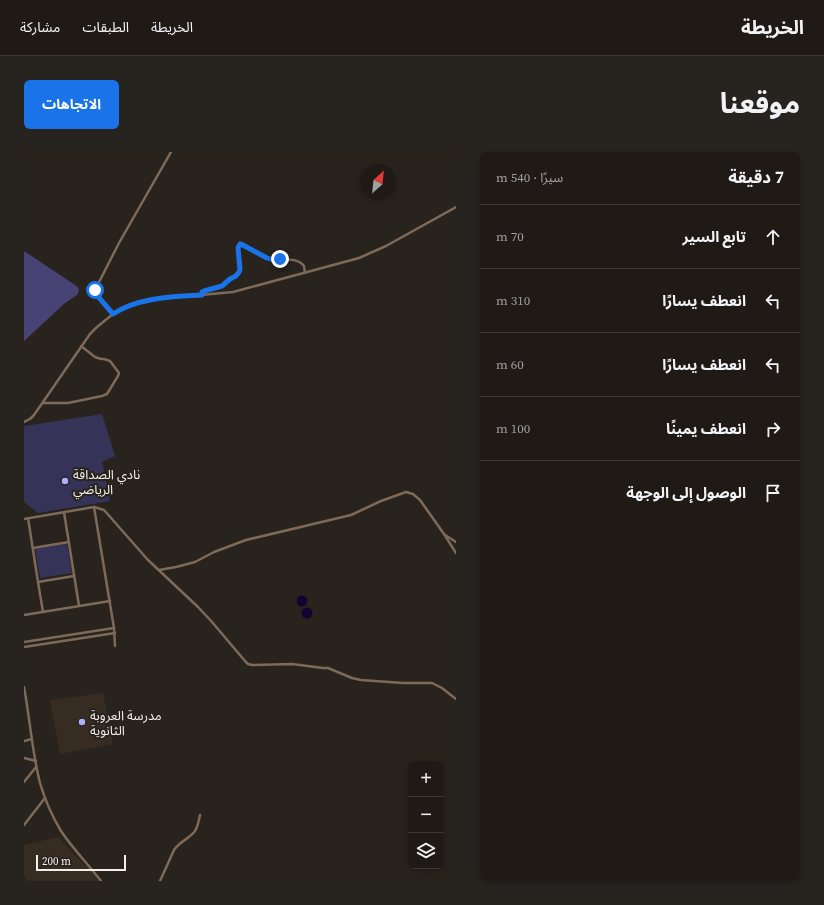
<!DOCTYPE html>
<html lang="ar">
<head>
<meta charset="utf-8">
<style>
  body { margin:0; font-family:"Source Serif 4","Noto Sans Arabic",serif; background:#27231f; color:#f1f3f6; direction:rtl }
  .controls { position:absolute; right:12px; bottom:12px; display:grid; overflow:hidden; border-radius:6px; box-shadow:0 2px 10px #0003 }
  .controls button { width:36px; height:36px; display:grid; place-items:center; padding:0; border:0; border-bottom:1px solid #3c3835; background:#1f1a16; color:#f1f3f6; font:20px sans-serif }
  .compass { position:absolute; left:336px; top:12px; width:36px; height:36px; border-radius:50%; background:#1f1a16; box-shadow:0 2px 10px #0003; rotate:27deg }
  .scale { position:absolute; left:12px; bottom:10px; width:90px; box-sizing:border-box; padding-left:4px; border:2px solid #f2eeea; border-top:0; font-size:11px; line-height:14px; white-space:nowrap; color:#f2eeea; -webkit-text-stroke:3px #29231e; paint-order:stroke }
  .stop { position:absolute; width:12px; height:12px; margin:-9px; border:3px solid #1a73e8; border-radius:50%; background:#fff }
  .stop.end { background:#1a73e8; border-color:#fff; box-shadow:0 1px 4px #0008 }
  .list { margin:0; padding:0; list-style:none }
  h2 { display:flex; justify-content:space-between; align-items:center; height:52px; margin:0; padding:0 16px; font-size:17px }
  h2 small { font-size:13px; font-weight:400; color:#a1a1a1 }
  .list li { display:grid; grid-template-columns:26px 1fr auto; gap:12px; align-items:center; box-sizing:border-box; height:64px; padding:0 16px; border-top:1px solid #3c3835 }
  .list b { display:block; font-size:15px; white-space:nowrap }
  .list em { font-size:13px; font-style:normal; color:#a1a1a1 }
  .icon { flex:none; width:22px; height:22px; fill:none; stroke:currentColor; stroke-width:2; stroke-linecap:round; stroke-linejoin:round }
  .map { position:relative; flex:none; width:432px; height:729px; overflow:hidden; direction:ltr; border-radius:6px }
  header { display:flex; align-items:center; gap:24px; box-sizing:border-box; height:56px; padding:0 20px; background:#1f1a16; border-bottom:1px solid #3c3835 }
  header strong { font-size:19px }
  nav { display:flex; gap:22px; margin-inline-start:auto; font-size:14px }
  .intro { display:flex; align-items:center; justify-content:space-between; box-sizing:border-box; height:96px; padding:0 24px }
  h1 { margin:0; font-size:28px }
  .button { padding:10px 18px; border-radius:6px; background:#1a73e8; color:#fff; font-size:14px; font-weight:700 }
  main { display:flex; gap:24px; padding:0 24px }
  aside { flex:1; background:#1f1a16; border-radius:6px; box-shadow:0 2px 10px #0003 }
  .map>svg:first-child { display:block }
</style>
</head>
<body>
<header>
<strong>الخريطة</strong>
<nav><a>الخريطة</a><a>الطبقات</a><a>مشاركة</a></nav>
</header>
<div class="intro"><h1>موقعنا</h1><a class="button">الاتجاهات</a></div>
<main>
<aside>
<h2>7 دقيقة<small>سيرًا · 540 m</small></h2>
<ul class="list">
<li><svg class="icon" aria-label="ahead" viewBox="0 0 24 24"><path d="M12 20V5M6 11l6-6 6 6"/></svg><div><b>تابع السير</b></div><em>70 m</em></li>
<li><svg class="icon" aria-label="left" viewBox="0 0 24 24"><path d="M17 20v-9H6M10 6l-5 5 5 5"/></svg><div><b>انعطف يسارًا</b></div><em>310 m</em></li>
<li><svg class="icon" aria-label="left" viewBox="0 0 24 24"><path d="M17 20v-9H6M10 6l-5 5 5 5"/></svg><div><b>انعطف يسارًا</b></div><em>60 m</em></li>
<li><svg class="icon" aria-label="right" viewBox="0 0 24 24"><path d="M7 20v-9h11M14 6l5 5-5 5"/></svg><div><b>انعطف يمينًا</b></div><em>100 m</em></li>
<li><svg class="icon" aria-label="arrive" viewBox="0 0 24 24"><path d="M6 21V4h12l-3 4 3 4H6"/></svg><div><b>الوصول إلى الوجهة</b></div></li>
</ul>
</aside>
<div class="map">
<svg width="432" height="729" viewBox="0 0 432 729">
  <rect width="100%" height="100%" fill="#29231e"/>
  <g fill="#362c22">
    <polygon points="79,541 89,592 36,602 26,548"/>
    <polygon points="34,685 60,712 68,719 75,729 0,729 0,693"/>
  </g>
  <g fill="#363358">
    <polygon points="78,262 91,304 78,310 86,349 14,361 0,350 0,274"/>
    <polygon points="43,392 48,421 16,426 11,397"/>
  </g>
  <polygon fill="#474374" points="0,99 54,135 55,139 53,143 41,151 0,189"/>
  <g fill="#0f0530">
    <circle cx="278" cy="449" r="5.5"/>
    <circle cx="283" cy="461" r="5.5"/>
  </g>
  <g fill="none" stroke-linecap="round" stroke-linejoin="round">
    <g stroke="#7d6a58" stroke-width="2.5">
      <path d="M177,143L178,140L180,139C185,138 190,137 195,136C199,134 215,121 216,118C218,110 213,101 215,92L216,91C226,95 237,106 247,107C258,109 272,104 280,114L281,121"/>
      <polyline points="89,162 71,141 71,138 95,91 147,0"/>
      <polyline points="19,251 44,251 78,244 83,242 94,224 95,221 86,209 80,207 77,207 71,205 57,194"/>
      <polyline points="0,270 6,267 10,263 66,182 73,175 89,162 95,158 108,153 133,147 209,140 335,106 362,94 432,55"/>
      <polyline points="70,355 80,358 124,408 174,455 188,470 221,509 224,512 228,513 268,512 299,516 304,516 328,526 337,528 379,531 408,531 418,536 432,547"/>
      <polyline points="40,360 55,454"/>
      <polyline points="4,366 14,430 50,424"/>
      <polyline points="0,367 70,355 90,476 91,494"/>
      <polyline points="421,383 432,390"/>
      <polyline points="9,396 45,390"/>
      <polyline points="135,418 152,415 171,410 190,400 222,388 327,363 357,349 382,340 389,342 396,348 420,382 432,401"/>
      <polyline points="14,430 19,460"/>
      <polyline points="0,463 86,449"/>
      <polyline points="0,490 90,476"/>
      <polyline points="0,495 91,481"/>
      <path d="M0,535C6,567 8,600 16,631C21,648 28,664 37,679C49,697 64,712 77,729"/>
      <polyline points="0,589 8,587"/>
      <polyline points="0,606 12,609"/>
      <polyline points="0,630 12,615"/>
      <polyline points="0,673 21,646"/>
      <path d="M136,729L150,698C155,690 165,687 171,679C174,674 175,668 176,663"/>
    </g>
  </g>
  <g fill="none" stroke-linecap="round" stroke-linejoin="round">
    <path stroke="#1a73e8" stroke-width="5" d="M71,138V141L89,162C115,145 148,145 178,143V140L180,139L198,134L206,127L212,124L215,120L216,118L214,96L216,92H217L243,106L246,107H256"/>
  </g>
  <g fill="#b1adfa" stroke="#29231e" stroke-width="1.5">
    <circle cx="41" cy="329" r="4"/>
    <circle cx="58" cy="570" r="4"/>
  </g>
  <g text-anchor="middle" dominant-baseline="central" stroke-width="4" stroke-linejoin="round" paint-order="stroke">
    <g font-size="13" fill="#f2eeea" stroke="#29231e" text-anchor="start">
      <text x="49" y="322">نادي الصداقة<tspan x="49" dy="15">الرياضي</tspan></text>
      <text x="66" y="563">مدرسة العروبة<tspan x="66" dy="15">الثانوية</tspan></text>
    </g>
  </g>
</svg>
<div class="controls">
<button>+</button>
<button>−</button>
<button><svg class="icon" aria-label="layers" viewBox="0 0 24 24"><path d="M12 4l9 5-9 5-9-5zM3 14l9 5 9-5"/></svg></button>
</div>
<svg class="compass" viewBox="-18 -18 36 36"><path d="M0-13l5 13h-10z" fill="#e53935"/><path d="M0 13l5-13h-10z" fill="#a1a1a1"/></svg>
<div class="scale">200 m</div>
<div class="stop" style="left:71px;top:138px"></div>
<div class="stop end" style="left:256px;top:107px"></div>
</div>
</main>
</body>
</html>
